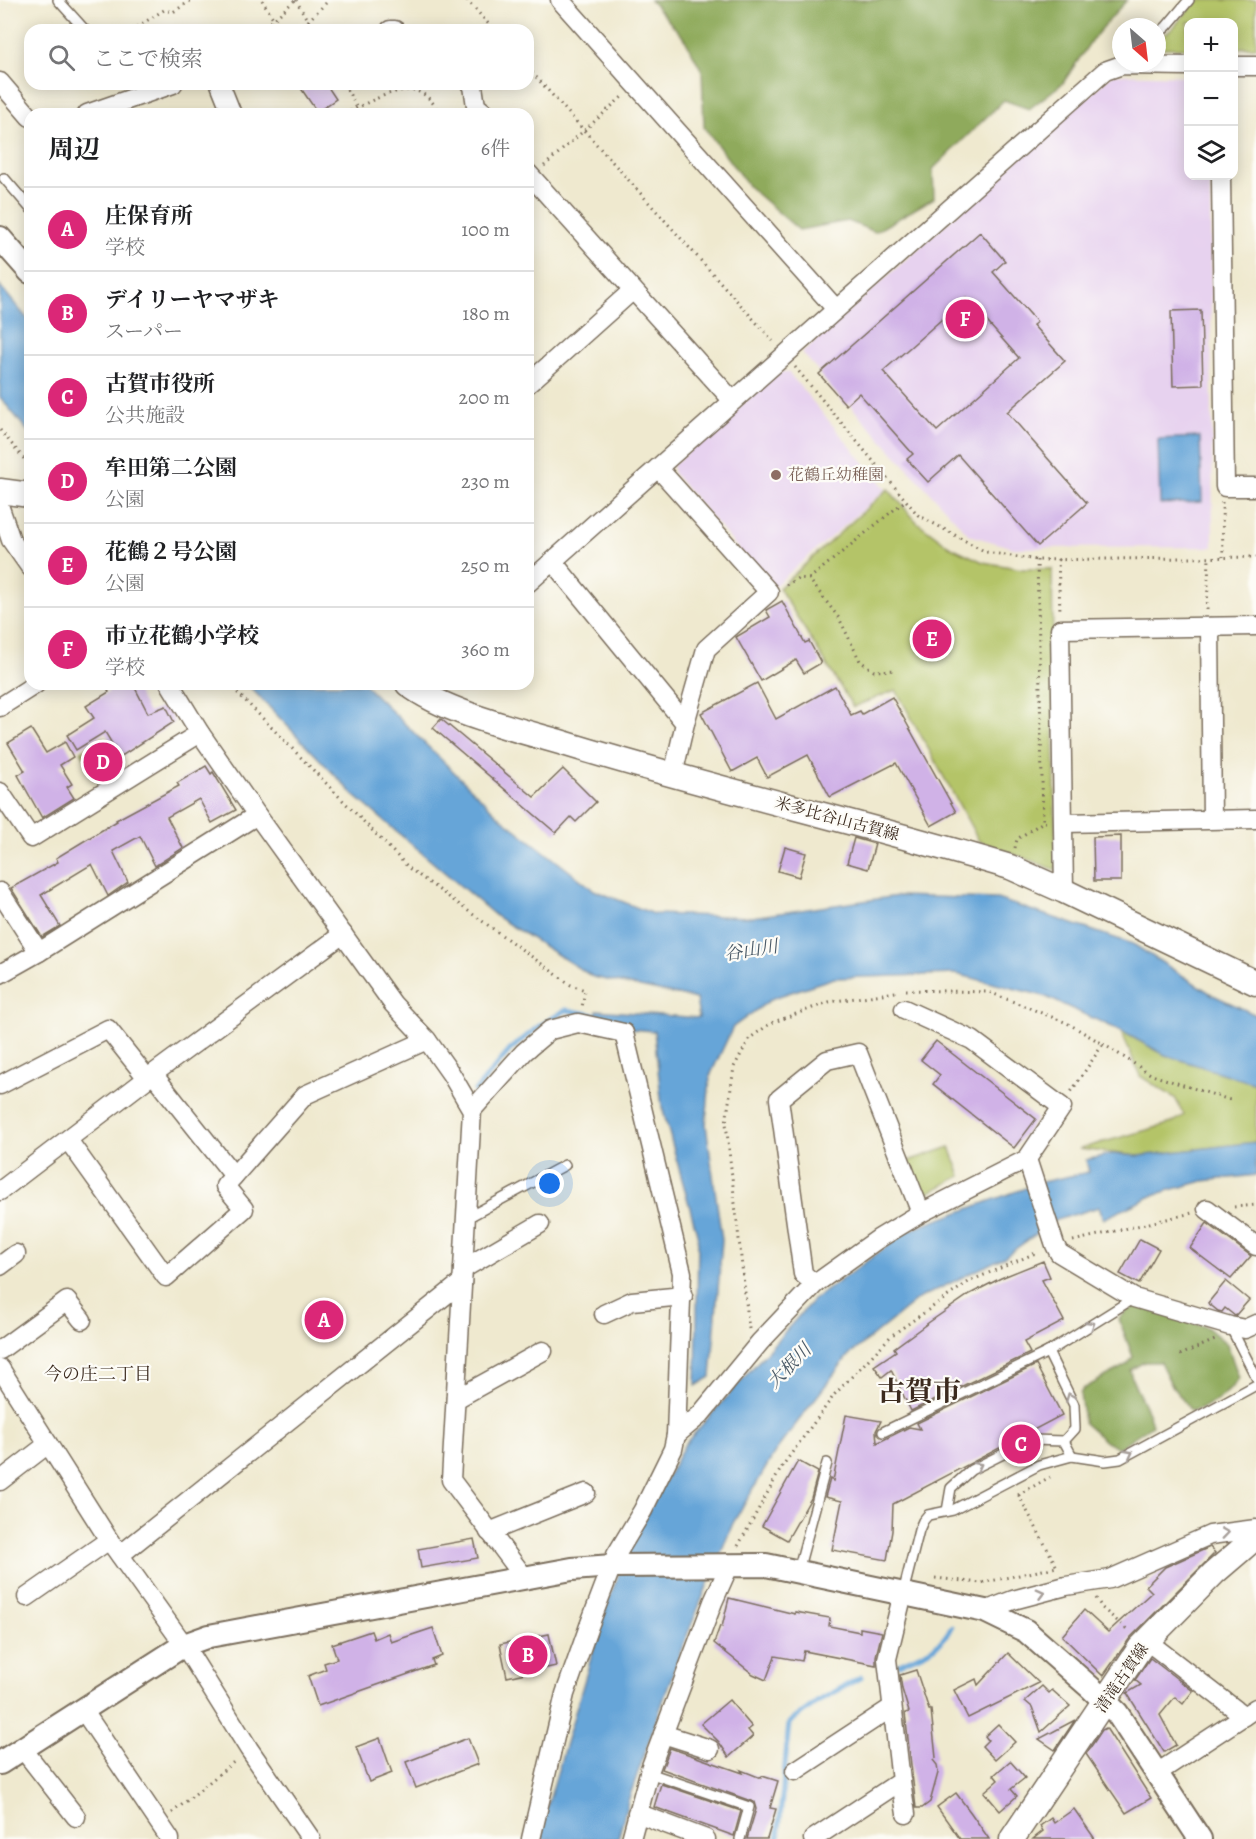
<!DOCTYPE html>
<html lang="ja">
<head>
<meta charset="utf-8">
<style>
  body { margin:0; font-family:Alegreya,"Noto Serif JP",serif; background:#f2f2f2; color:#202124 }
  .controls { position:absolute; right:18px; top:18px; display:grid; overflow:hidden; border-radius:12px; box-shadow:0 3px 15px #0003 }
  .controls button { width:54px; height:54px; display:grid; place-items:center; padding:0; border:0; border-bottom:2px solid #e0e0e0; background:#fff; color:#202124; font:30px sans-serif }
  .compass { position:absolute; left:1112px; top:18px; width:54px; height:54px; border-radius:50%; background:#fff; box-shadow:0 3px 15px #0003; rotate:152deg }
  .you { position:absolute; left:550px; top:1184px; width:21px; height:21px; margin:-15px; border:4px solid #fff; border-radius:50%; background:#1a73e8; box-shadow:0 0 0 9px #1a73e833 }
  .badge { display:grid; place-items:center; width:39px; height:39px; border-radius:50%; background:#db2777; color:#fff; font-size:20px; font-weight:700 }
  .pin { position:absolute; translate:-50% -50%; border:3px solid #fff; box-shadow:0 2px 6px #0006 }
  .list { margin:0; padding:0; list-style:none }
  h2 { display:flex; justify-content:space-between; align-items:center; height:78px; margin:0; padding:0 24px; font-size:26px }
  h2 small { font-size:20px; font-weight:400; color:#757577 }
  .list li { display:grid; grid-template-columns:39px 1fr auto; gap:18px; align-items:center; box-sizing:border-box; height:84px; padding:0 24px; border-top:2px solid #e0e0e0 }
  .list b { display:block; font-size:22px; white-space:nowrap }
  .list p { margin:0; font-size:20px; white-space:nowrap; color:#757577 }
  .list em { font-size:20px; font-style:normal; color:#757577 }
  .icon { flex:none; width:33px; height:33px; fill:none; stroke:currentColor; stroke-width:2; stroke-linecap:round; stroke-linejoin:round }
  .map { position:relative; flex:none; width:1256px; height:1839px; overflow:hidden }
  .search { position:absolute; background:#fff; box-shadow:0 3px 15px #0003; left:24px; top:24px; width:510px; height:66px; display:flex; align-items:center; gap:15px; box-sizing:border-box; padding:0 21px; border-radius:18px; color:#757577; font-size:22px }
  .panel { position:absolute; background:#fff; box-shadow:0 3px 15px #0003; left:24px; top:108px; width:510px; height:582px; border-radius:18px }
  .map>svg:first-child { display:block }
</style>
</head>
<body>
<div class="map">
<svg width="1256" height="1839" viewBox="0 0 1256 1839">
  <rect width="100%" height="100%" fill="#fdfcf7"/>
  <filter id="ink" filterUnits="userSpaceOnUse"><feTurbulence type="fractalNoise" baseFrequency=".0167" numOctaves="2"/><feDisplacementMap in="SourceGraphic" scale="12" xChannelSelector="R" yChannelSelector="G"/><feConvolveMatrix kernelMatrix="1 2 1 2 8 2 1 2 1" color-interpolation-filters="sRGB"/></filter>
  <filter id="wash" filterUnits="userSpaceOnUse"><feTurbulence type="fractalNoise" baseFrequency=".008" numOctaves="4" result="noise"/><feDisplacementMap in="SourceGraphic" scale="24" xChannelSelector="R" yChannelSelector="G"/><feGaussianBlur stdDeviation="1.35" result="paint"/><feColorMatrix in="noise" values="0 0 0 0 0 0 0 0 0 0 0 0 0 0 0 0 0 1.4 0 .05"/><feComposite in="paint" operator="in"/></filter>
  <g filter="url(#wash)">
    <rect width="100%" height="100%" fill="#efe9cf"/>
    <g fill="#e7d2ef">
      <polygon points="1113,74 1188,76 1188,176 1210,176 1213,547 1014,548 969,535 802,353"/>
      <polygon points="779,372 788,372 886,489 772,588 674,474 672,466"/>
    </g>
    <g fill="#b4c467" stroke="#787742" stroke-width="1.5">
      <polygon points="1197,0 1256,0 1256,47 1234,48 1234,22 1188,22 1188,48 1157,48 1157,39 1172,29"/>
      <polygon points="888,489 917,522 949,546 983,562 1022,569 1052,569 1056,870 979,841 896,690 853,707 779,588"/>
      <polygon points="104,738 125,773 102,786 81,751"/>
      <polygon points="1121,1031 1165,1055 1256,1084 1256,1142 1139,1156 1079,1149 1172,1123 1184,1115 1175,1098 1140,1076"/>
      <polygon points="950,1147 961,1176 924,1195 917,1190 908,1161"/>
    </g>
    <g fill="#8faa5c" stroke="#656a3d" stroke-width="1.5">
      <polygon points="650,0 1127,0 1091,41 1063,83 1029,109 1004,100 933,169 934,198 875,232 848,221 799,230 749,187 704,127 702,71 684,38"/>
      <path d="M1139,1305L1208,1328L1227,1344L1239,1378C1227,1396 1211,1406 1191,1411L1171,1384L1160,1362H1144L1130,1370C1133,1390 1148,1405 1152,1425L1118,1448L1106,1442L1084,1423L1080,1394L1083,1389L1128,1364L1133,1357L1119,1319L1126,1311Z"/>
    </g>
    <g fill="#66a5d8" stroke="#50687b" stroke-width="1.5">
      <polygon points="0,286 30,322 30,434 0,397"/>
      <polygon points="1200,437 1202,502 1160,504 1158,439"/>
      <polygon points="247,684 364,684 501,818 594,890 653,914 752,917 898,896 997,899 1133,944 1213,995 1256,1015 1256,1084 1165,1055 1121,1031 1044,996 956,974 834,978 773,998 733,1027 710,1076 706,1125 722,1240 711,1377 696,1386 698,1237 662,1107 654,1031 594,1026 597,1010 699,1018 696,999 593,977 497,917 356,797"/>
      <polygon points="1256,1142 1256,1175 1203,1181 1156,1194 1103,1219 1099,1207 1056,1220 1004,1257 918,1299 847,1357 777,1449 733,1523 681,1650 628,1801 618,1839 540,1839 546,1811 606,1607 629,1547 685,1444 813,1300 910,1230 1042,1182 1089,1172 1086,1160 1111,1154 1139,1156"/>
    </g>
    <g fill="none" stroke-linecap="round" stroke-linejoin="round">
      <g stroke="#66a5d8" stroke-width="5">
        <polyline points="475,1091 510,1050 538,1027 566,1010 601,1016"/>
        <path d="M899,1664C920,1654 941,1649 951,1627"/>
        <polyline points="778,1839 789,1723 817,1702 861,1677"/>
      </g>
    </g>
    <g id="blocks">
      <g fill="#d0b2e7" fill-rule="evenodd">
        <polygon points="298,84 326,84 336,99 317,112"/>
        <path d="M980,232L1005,261L993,272L1037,322L1033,325L1065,361L1007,412L1087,503L1038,546L958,455L928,482L907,459L913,454L859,393L846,405L819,374ZM966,298L1019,358L937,431L883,371Z"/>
        <polygon points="1201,310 1203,385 1173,386 1171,311"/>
        <polygon points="782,601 805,643 809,641 821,663 804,673 796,660 761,681 736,637 770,617 766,610"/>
        <polygon points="757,683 776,719 835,686 851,715 860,711 862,714 892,697 956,812 931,826 896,763 830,797 808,755 767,777 757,758 732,772 701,713"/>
        <polygon points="118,684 133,684 148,713 166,706 174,722 120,757 105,732 76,750 67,735 94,718 86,706 109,692 108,690"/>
        <polygon points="441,719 534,797 563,769 596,802 576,822 571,817 556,833 433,728"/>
        <polygon points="31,729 46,753 65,742 73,757 60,765 72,784 67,787 74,798 42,818 18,775 25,771 8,743"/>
        <polygon points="206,766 211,774 213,772 236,810 212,823 199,799 167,817 183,848 155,866 140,836 113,851 128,882 108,896 92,864 41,895 60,926 42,937 11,888 58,862 56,858 117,821 116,820 179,786 177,783"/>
        <polygon points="1121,836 1121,881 1094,881 1093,837"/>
        <polygon points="854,838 875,844 868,869 847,863"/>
        <polygon points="785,847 806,853 799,877 778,871"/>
        <polygon points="936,1041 1036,1119 1014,1148 933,1084 940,1075 921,1060"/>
        <polygon points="1207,1223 1251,1256 1231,1279 1190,1248"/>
        <polygon points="1140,1239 1159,1249 1139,1284 1120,1274"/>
        <polygon points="1043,1261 1050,1277 1042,1280 1064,1321 1024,1342 1030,1353 911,1411 891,1370 882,1377 874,1366 896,1351 894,1348 928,1323 970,1294 1001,1278"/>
        <polygon points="1226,1281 1249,1300 1235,1316 1225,1308 1222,1312 1218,1311 1208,1303"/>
        <polygon points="1036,1365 1062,1415 893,1504 892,1531 887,1560 832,1550 842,1501 825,1497 830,1479 833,1481 846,1415 881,1421 876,1431 877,1443 909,1427 920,1429 917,1423"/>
        <polygon points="798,1461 818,1472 811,1498 787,1540 762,1526"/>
        <polygon points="474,1539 478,1558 421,1568 418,1549"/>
        <polygon points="1210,1547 1215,1553 1130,1638 1103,1676 1062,1636 1084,1610 1108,1632 1152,1592 1146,1586 1165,1567"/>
        <polygon points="729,1598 795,1614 795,1612 830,1618 829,1626 860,1632 860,1628 882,1632 876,1656 876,1665 804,1651 802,1661 775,1656 766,1680 753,1674 714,1643 720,1626 722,1627"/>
        <polygon points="433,1628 442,1656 432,1660 434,1665 318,1706 308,1676 326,1669 324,1663 337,1659 332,1644 371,1631 374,1639 388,1633 391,1642"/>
        <polygon points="549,1634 556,1666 507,1677 500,1644"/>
        <polygon points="1008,1653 1039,1683 968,1718 954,1690 976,1679 978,1685"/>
        <polygon points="1150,1658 1193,1691 1183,1704 1175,1697 1160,1715 1176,1745 1164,1752 1127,1693 1141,1685 1135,1680"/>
        <polygon points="916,1670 929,1710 931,1710 936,1758 933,1760 937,1765 938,1773 930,1802 922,1808 916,1808 905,1713 909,1712 902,1689 900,1675"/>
        <polygon points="1042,1686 1049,1693 1052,1690 1070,1706 1041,1732 1032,1707 1025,1701"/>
        <polygon points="729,1700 752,1727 748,1730 753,1736 729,1757 719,1742 701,1724"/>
        <polygon points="1075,1720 1055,1750 1039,1739"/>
        <polygon points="998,1724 1015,1742 995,1760 982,1746 988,1740 985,1736"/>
        <polygon points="1106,1728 1151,1798 1126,1813 1086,1754 1102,1730"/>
        <polygon points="380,1738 392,1773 369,1782 356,1747"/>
        <polygon points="468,1738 478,1764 416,1788 406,1762"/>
        <polygon points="670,1748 743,1773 741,1770 761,1778 762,1776 778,1781 770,1808 776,1809 767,1839 747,1839 756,1809 754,1802 662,1769"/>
        <polygon points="1010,1761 1025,1778 1011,1789 1017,1796 1000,1811 984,1792 998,1780 994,1775"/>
        <polygon points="661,1784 741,1811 734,1836 654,1807"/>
        <polygon points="956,1793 971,1813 989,1839 960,1839 937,1807"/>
        <polygon points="1074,1809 1095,1839 1033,1839 1043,1831 1040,1826 1051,1818 1054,1823"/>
      </g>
    </g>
  </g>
  <g filter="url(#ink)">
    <use href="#blocks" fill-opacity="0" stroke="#7a6d5c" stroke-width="1.5"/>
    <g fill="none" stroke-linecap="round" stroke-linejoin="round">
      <defs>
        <g id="service">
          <polyline points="58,0 85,30"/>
          <polyline points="1157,35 1167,26 1189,0"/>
          <polyline points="4,178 30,208"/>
          <polyline points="465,1219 565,1165"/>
          <polyline points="1230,1326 1256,1377"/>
          <polyline points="1048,1352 1074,1405 1075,1429 1064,1441"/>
          <polyline points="883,1432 1048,1352 1134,1298"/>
          <polyline points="947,1511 951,1488 971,1470 1031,1440 1064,1441 1072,1456"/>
          <polyline points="798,1571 827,1463"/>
          <polyline points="903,1593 919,1530 923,1521 928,1515 953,1510 1039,1465 1072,1456 1105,1461 1120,1459 1256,1385"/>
          <polyline points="649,1773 749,1807 740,1839"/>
        </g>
        <g id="minor">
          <polyline points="560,0 836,309"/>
          <polyline points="390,30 395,30"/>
          <polyline points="1234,66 1256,66"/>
          <polyline points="0,82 30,117"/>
          <polyline points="220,84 232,114"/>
          <polyline points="471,84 473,86 476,106 486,114"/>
          <polyline points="87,114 173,84"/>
          <polyline points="528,173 733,401"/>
          <polyline points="1221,176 1225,487 1256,487"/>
          <polyline points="528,384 633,290"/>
          <polyline points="658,468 769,592 706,649 685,723"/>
          <polyline points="0,508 11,540 30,567"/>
          <polyline points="553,562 685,723 673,775"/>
          <polyline points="528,583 1105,71 1122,65 1188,66"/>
          <polyline points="1210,627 1212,819"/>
          <polyline points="170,684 200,733 257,815 393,1004 427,1040 451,1074 472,1110 451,1480 524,1577"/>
          <polyline points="0,707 36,684"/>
          <polyline points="0,792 31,838 200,733"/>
          <polyline points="1064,823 1256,819"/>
          <polyline points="1064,891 1060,629 1256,626"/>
          <polyline points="0,892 39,952"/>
          <polyline points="0,974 39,952 257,815"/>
          <polyline points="153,1074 234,1176"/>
          <polyline points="0,1085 108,1029 147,1078"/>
          <polyline points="472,1110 524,1052 550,1030 578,1023 624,1033 682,1273 676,1435 673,1449 643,1510 616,1555 589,1626 565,1694 531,1839"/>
          <polyline points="68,1140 166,1277 244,1209 225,1186 305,1095 427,1040"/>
          <polyline points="1027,1159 1055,1245 1059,1253 1134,1298 1230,1326 1245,1329 1256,1324"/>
          <polyline points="0,1191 153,1074 343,934"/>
          <polyline points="1207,1209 1256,1246"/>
          <polyline points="0,1266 16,1254"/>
          <polyline points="463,1269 540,1224"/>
          <polyline points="815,1284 803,1274 779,1099 827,1060 858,1053 921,1213"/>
          <polyline points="604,1314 632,1301 683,1296"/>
          <polyline points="0,1350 67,1301 82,1320"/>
          <polyline points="0,1368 109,1540 184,1645 249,1749 311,1839"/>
          <polyline points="456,1399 543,1351"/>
          <polyline points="676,1435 700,1415 760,1342 815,1284 878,1239 921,1213 1027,1159 1062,1107 972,1040 904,1009"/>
          <polyline points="0,1481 48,1444"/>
          <polyline points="489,1532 586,1493"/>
          <polyline points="120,1555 462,1282"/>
          <polyline points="27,1597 109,1540"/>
          <polyline points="985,1611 1013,1600 1066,1586 1110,1579 1210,1535 1256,1529"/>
          <polyline points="1147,1641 1244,1716"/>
          <polyline points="83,1710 170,1839"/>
          <polyline points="663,1734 710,1749"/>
          <polyline points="22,1748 76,1817"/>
          <polyline points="795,1771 891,1708"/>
          <polyline points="1157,1773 1256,1708"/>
          <polyline points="901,1781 906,1814"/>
          <polyline points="637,1813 706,1839"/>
          <polyline points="631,1839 650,1769 713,1602 730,1564"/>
          <polyline points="813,1839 901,1781 887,1659 903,1593"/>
        </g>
        <g id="tertiary">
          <polyline points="0,238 30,272"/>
          <polyline points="0,1763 184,1645 209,1636 572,1569 612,1566 766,1565 985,1611 1026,1631 1092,1689 1117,1713 1200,1839"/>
        </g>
        <g id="secondary">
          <polyline points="0,491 30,495"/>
          <path d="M408,684C444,712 515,729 560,742C708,788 861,822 1010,867L1064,891L1256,983"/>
          <polyline points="1012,1839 1140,1648 1214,1573 1256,1537"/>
        </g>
      </defs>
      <use href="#service" stroke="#7a6d5c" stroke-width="12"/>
      <use href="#minor" stroke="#7a6d5c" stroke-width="21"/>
      <use href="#tertiary" stroke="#7a6d5c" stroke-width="26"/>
      <use href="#secondary" stroke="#7a6d5c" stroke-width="27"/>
      <g stroke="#7a6d5c" stroke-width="3" stroke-dasharray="1.5 4.5" stroke-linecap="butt">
        <polyline points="262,0 273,18"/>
        <polyline points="296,0 313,30"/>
        <polyline points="467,0 494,30"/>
        <polyline points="308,21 329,0"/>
        <polyline points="132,30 164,10 173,12 192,0"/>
        <polyline points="262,30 295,0"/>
        <polyline points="528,68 773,341"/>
        <polyline points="344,84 357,108"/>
        <path d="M345,114C363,105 402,82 421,93C430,97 435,106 440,114"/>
        <polyline points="544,166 622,97"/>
        <polyline points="795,367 918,515 986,552 1037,560 1256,557"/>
        <polyline points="0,430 30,466"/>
        <polyline points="1222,502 1223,557"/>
        <polyline points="1058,559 1060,611"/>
        <polyline points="1037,560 1043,822 1046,822"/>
        <polyline points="809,579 906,500"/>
        <polyline points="786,585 798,578 809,579 839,618 860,661 874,671 896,670"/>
        <polyline points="1207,610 1209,558"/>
        <polyline points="229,684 410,869 571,985 585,990 582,1007"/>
        <polyline points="1015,848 1017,839 1043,822"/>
        <polyline points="906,990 989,992 1067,1023 1103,1044 1071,1092"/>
        <polyline points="1103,1044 1152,1075 1230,1100"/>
        <polyline points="1234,1207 1256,1205"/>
        <polyline points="1073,1241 1192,1213"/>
        <polyline points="749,1329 726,1123 734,1067 750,1038 771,1023 829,1002 896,992"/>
        <polyline points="1180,1355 1215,1340"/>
        <polyline points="1018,1495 1050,1477"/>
        <polyline points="738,1546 783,1465 835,1394 892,1335 970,1281 1038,1252"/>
        <polyline points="935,1578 981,1583 1057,1567 1017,1492"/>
        <polyline points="1096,1598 1102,1608 1129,1631"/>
        <polyline points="172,1813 236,1760"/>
      </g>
      <use href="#service" stroke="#fff" stroke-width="9"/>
      <use href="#minor" stroke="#fff" stroke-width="18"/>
      <use href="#tertiary" stroke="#fff" stroke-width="22"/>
      <use href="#secondary" stroke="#fff" stroke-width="24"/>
    </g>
    <defs><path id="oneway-chevron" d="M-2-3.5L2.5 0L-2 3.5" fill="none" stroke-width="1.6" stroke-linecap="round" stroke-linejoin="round" transform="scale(1.5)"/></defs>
    <g stroke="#a79f9a">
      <use href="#oneway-chevron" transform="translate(1091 1325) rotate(-32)"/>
      <use href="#oneway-chevron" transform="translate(1070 1397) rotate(-112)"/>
      <use href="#oneway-chevron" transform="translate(1129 1454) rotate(-28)"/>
      <use href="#oneway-chevron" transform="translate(978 1466) rotate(-28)"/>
      <use href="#oneway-chevron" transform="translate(1225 1533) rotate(-8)"/>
      <use href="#oneway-chevron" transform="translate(1041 1593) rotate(-15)"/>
    </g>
  </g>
  <circle fill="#8d6e63" stroke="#fdfcf7" stroke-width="2" cx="776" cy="475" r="6"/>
  <g text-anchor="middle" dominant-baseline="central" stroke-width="4.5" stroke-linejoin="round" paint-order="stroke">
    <g font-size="16" fill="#785e54" stroke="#fdfcf7" text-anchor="start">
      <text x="788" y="475">花鶴丘幼稚園</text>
    </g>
    <g font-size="16" fill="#3b2a1e" stroke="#fdfcf7">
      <text transform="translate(837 819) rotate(15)">米多比谷山古賀線</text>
      <text transform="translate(1122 1678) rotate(-55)">清滝古賀線</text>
    </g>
    <g font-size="18" font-style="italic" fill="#4c5b68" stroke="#fdfcf7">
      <text transform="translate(751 950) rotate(-9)">谷山川</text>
      <text transform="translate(789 1366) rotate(-46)">大根川</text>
    </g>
    <g font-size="18" fill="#3b2a1e" stroke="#fdfcf7">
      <text x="98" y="1374">今の庄二丁目</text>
    </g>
    <g font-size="28" font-weight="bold" fill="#3b2a1e" stroke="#fdfcf7">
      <text x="919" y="1392">古賀市</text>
    </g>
  </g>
</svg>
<div class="controls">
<button>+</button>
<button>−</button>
<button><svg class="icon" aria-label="layers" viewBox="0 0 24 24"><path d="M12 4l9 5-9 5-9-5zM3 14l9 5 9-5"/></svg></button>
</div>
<svg class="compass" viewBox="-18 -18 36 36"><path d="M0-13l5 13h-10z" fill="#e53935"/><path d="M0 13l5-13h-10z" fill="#757577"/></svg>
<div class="you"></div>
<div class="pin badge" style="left:324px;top:1320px">A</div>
<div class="pin badge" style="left:528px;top:1655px">B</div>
<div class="pin badge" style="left:1021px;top:1444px">C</div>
<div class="pin badge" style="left:103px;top:762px">D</div>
<div class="pin badge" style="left:932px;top:639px">E</div>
<div class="pin badge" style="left:965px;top:319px">F</div>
<div class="search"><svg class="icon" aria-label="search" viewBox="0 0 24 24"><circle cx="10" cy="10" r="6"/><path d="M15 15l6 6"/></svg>ここで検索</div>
<section class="panel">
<h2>周辺<small>6件</small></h2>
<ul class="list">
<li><span class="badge">A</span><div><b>庄保育所</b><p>学校</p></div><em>100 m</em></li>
<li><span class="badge">B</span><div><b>デイリーヤマザキ</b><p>スーパー</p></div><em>180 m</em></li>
<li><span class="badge">C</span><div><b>古賀市役所</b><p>公共施設</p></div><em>200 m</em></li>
<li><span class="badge">D</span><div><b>牟田第二公園</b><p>公園</p></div><em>230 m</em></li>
<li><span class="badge">E</span><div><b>花鶴２号公園</b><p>公園</p></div><em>250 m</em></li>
<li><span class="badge">F</span><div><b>市立花鶴小学校</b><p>学校</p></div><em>360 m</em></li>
</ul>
</section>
</div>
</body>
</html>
